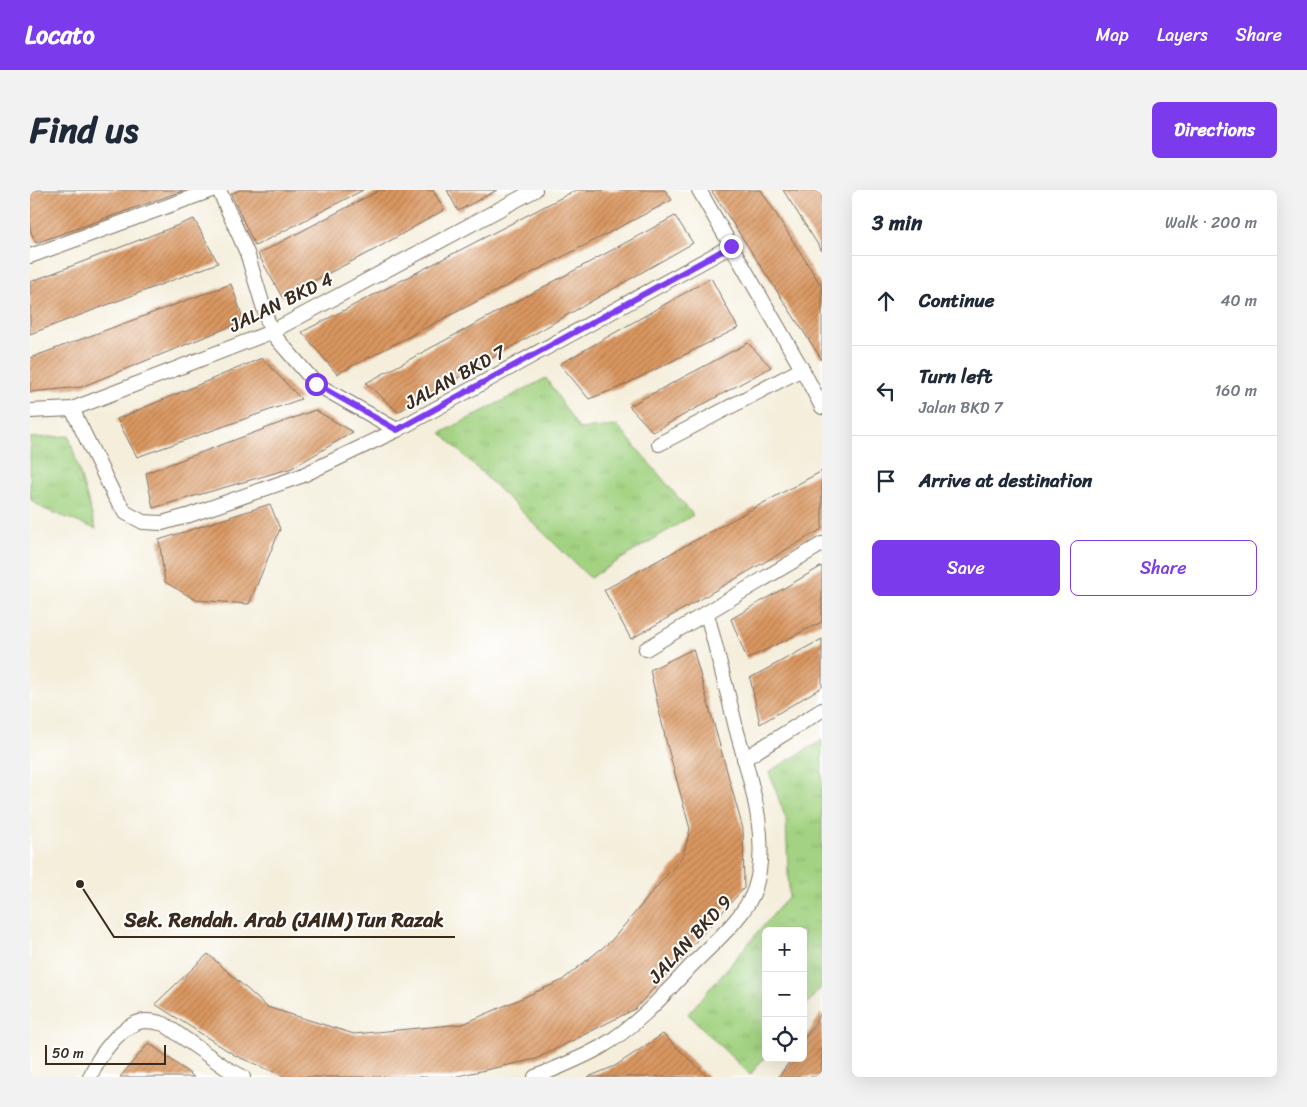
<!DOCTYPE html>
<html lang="en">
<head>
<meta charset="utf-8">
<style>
  body { margin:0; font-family:Sriracha,sans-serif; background:#f2f2f3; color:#1f2937 }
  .controls { position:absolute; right:15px; bottom:15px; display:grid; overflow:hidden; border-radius:8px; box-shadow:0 5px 20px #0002 }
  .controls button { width:45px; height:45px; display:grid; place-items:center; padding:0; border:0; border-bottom:1px solid #e0e1e3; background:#fff; color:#1f2937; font:25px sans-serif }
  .scale { position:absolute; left:15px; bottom:12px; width:121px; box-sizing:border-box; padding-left:5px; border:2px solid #3b2a1e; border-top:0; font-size:14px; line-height:18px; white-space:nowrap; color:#3b2a1e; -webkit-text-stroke:4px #fff; paint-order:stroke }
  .stop { position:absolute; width:15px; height:15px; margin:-11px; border:4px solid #7c3aed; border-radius:50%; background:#fff }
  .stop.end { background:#7c3aed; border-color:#fff; box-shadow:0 1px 5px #0008 }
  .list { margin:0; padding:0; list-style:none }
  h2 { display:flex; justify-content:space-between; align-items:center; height:65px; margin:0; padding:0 20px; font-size:21px }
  h2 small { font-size:16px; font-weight:400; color:#747a83 }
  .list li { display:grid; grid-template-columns:32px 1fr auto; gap:15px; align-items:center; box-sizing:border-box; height:90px; padding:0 20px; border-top:1px solid #e0e1e3 }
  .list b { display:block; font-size:19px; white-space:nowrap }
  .list p { margin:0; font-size:16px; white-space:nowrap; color:#747a83 }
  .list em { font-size:16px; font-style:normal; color:#747a83 }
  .actions { display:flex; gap:10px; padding:15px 20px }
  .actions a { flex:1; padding:11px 0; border:1px solid #7c3aed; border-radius:8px; text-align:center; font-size:18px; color:#7c3aed }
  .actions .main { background:#7c3aed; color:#fff }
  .icon { flex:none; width:28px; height:28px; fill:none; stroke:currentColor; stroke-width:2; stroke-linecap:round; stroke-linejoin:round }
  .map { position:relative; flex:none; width:792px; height:887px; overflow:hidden; border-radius:8px }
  header { display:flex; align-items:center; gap:30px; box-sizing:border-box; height:70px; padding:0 25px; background:#7c3aed; color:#fff }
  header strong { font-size:24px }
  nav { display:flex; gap:28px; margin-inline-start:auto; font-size:18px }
  .intro { display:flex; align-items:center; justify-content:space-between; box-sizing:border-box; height:120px; padding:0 30px }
  h1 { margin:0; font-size:35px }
  .button { padding:12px 22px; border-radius:8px; background:#7c3aed; color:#fff; font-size:18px; font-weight:700 }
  main { display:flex; gap:30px; padding:0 30px }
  aside { flex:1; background:#fff; border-radius:8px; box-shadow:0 5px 20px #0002 }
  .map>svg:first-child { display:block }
</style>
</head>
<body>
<header>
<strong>Locato</strong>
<nav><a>Map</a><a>Layers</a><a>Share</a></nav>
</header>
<div class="intro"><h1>Find us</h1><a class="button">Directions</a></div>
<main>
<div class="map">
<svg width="792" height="887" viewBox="0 0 792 887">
  <defs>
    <pattern id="park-tufts" width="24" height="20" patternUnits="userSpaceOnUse" patternTransform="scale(1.25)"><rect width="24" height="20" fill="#a3d382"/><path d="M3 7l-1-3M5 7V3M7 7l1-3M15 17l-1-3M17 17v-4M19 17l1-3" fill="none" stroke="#8db570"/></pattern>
    <pattern id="building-hatch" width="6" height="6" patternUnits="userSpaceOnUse" patternTransform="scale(1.25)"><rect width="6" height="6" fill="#da9760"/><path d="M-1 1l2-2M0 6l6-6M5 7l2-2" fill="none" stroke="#b27b4f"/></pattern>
  </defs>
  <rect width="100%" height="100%" fill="#fff"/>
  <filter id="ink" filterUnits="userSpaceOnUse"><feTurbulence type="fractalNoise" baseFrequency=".02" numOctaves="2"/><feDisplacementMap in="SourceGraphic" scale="10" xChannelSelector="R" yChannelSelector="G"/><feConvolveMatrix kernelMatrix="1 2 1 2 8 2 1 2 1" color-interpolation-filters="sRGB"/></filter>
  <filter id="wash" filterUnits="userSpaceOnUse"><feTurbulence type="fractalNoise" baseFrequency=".0096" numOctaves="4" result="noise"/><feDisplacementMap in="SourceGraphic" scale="20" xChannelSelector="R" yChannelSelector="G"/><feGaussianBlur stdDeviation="1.12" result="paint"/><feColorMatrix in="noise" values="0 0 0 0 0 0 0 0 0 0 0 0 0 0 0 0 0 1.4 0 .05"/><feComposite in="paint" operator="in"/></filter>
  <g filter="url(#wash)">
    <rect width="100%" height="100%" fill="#f4eedb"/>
    <g fill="url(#park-tufts)" stroke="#6f7e50">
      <polygon points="516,188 549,239 588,236 663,325 560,388 411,243"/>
      <polygon points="39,246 66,339 14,319 0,309 0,248"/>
      <polygon points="792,550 792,796 773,819 773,741 736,741 736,865 720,885 658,824 759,706 756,629 739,582"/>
    </g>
    <g id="blocks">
      <g fill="url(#building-hatch)">
        <polygon points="7,0 155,0 6,53 0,40 0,3"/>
        <polygon points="209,0 333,0 225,56 201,4"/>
        <polygon points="350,0 403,0 414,20 342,61 252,107 228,64"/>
        <polygon points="417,0 467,0 428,21"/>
        <polygon points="546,0 635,0 642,10 307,184 272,142"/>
        <polygon points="681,0 731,0 792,97 792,170"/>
        <polygon points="753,0 792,0 792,61"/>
        <polygon points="645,26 663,53 368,222 336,193"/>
        <polygon points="164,29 188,73 0,144 0,92"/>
        <polygon points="681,88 708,138 590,197 559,209 530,174"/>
        <polygon points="201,94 214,131 51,197 0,202 0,168"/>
        <polygon points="718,153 741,177 623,242 599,216"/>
        <polygon points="232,168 271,209 107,267 87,229"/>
        <polygon points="285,220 323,242 262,278 123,318 116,283"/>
        <polygon points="792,281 792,339 601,449 574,400"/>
        <polygon points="240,314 250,339 219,414 166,410 135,392 129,350"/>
        <polygon points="792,376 792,432 717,469 701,429"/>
        <polygon points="792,449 792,497 730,534 720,488"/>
        <polygon points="663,459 713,639 714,698 605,819 506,869 423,887 256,887 206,866 125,814 178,764 237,817 324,844 433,834 531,791 581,751 653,666 660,639 636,551 620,480"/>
        <polygon points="792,822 792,887 749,887 762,868 773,868 773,851"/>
        <polygon points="633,844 678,887 558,887 585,876"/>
        <polygon points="119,853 164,887 90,887"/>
      </g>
    </g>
  </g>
  <g filter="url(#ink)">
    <use href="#blocks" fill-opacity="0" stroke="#7c6f60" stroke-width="1"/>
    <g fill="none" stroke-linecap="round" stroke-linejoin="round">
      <defs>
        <g id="minor">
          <polyline points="189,0 217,63 241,142 286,194 367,240"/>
          <polyline points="669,0 772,179 792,217"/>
          <polyline points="0,66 182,0"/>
          <polyline points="42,219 85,307 96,323 113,332 132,333 157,326 271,286 367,240 701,56"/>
          <polyline points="0,221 42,219 241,142 505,0"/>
          <polyline points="629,254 772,179"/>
          <polyline points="616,459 792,354"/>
          <polyline points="714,569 792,520"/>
          <path d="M60,887C68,867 91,833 115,831C122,831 128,832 134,834L196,878L213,887"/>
          <path d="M505,887C527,878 550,869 571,857C605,837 632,807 658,779C679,757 717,726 725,698C741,649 719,586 706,538C697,500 687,462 677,424"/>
        </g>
      </defs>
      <use href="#minor" stroke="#7c6f60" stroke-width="16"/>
      <use href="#minor" stroke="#fff" stroke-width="14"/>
    </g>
  </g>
  <g fill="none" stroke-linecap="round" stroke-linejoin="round" filter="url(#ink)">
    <polyline stroke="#7c3aed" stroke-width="6" points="286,194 367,240 701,56"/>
  </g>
  <g text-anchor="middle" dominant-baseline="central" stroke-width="4" stroke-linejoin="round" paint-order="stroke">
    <g font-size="19" fill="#3b2a1e" stroke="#fff">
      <text transform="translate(251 112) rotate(-26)">JALAN BKD 4</text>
      <text transform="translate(425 187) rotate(-29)">JALAN BKD 7</text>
      <text transform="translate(660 749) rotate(-47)">JALAN BKD 9</text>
    </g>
  </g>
  <path fill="none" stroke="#3b2a1e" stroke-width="2" d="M50 694L84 747H425"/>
  <circle fill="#3b2a1e" stroke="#fff" stroke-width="2" cx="50" cy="694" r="5"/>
  <g font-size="20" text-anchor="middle" font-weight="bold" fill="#3b2a1e" stroke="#fff" stroke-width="4" stroke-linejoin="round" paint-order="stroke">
    <text x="254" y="737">Sek. Rendah. Arab (JAIM) Tun Razak</text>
  </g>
</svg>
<div class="controls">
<button>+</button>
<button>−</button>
<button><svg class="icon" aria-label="locate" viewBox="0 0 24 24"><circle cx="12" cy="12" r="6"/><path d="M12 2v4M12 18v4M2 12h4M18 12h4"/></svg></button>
</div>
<div class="scale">50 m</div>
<div class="stop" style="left:286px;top:194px"></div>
<div class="stop end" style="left:701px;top:56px"></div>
</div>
<aside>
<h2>3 min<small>Walk · 200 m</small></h2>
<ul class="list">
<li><svg class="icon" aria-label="ahead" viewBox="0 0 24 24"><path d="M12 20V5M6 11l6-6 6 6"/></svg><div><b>Continue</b></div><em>40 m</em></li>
<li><svg class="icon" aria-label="left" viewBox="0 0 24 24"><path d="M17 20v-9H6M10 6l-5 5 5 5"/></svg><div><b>Turn left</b><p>Jalan BKD 7</p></div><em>160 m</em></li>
<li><svg class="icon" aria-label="arrive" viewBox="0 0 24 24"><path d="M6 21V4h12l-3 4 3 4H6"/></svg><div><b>Arrive at destination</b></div></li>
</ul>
<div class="actions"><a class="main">Save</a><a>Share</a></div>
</aside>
</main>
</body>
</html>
